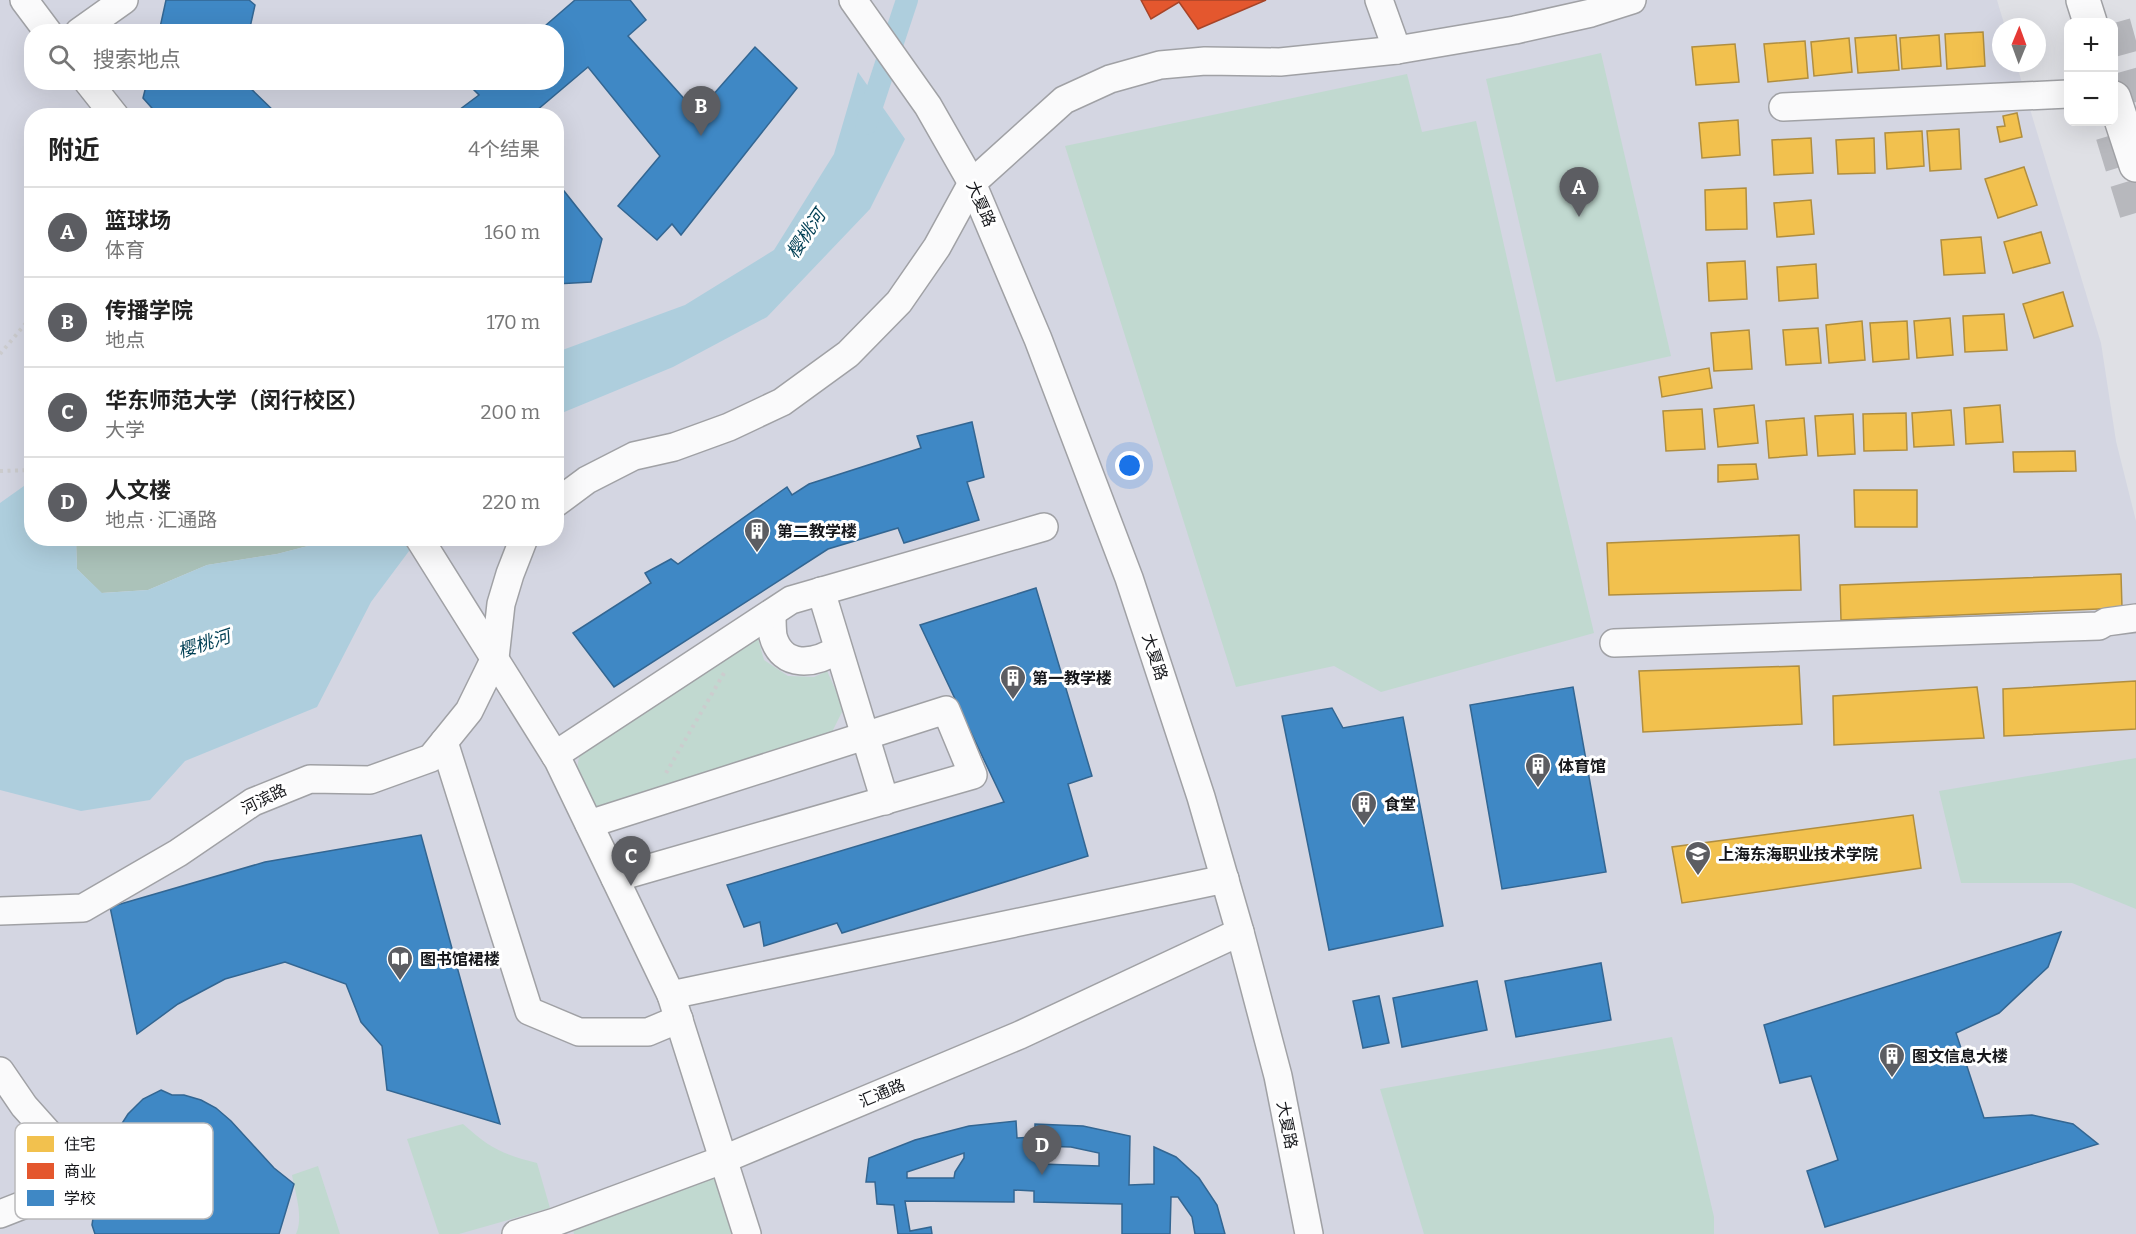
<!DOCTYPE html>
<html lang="zh">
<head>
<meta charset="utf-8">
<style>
  body { margin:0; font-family:Bitter,"Noto Sans SC",serif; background:#f6f6f6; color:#222 }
  .controls { position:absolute; right:18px; top:18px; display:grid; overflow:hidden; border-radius:12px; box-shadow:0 6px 24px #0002 }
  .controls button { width:54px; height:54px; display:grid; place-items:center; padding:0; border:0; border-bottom:2px solid #e0e0e0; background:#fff; color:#222; font:30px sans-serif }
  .compass { position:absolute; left:1992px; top:18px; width:54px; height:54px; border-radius:50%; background:#fff; box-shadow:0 6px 24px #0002; rotate:1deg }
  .you { position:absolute; left:1130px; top:466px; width:21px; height:21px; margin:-15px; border:4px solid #fff; border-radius:50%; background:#1a73e8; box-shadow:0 0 0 9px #1a73e833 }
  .badge { display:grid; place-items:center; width:39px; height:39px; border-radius:50%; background:#5c5d62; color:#fff; font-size:20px; font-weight:700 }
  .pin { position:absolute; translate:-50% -50px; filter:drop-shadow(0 2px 3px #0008) }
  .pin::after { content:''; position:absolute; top:32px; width:21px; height:18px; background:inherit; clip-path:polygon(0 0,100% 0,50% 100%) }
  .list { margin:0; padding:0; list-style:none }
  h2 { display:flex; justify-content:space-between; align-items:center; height:78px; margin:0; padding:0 24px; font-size:26px }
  h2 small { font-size:20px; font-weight:400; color:#767676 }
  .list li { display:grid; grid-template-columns:39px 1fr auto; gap:18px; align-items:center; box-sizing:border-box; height:90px; padding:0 24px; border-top:2px solid #e0e0e0 }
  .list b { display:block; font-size:22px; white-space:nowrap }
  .list p { margin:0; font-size:20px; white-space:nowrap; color:#767676 }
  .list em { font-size:20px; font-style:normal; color:#767676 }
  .icon { flex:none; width:33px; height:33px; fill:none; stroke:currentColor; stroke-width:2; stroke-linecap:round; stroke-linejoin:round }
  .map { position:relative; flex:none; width:2136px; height:1234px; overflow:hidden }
  .search { position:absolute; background:#fff; box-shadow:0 6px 24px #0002; left:24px; top:24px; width:540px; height:66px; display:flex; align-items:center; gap:15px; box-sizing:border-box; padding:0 21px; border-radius:24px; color:#767676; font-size:22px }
  .panel { position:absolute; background:#fff; box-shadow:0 6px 24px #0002; left:24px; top:108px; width:540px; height:438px; border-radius:24px }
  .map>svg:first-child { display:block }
</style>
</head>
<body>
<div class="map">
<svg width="2136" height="1234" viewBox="0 0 2136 1234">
  <rect width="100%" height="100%" fill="#dfe0e5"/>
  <path fill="#d4d6e2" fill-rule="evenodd" d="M0,0H1997L2005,27H2001V63H2016L2101,343L2116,441L2136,521V1234H0ZM32,32H556V82H32ZM32,116H556V538H32Z"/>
  <g fill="#c1d9d0">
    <polygon points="1601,53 1671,356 1556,382 1486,79"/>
    <polygon points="1407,74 1422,132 1476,121 1541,409 1594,633 1381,692 1334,666 1236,687 1065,146"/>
    <polygon points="757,635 764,660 788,676 814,677 827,671 844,708 831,734 599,811 577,769 580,751"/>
    <polygon points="2136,758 2136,909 2072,883 1961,883 1939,791"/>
    <polygon points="1672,1037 1714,1217 1714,1234 1424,1234 1380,1089"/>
    <path d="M463,1124C490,1148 501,1154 537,1163L550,1208L459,1234H439L407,1139Z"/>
    <path d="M318,1166L340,1234H296C304,1218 295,1192 292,1175Z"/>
    <polygon points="716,1176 734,1234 574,1234 573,1230"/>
  </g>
  <polygon fill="#abc2b9" points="76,539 335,539 277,554 207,565 148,590 101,593 77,569"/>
  <g fill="#aecedd">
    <polygon points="858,72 905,139 870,209 767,317 673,367 557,415 557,352 685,305 774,250 834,154"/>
    <polygon points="31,481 32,538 76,539 77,569 102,593 148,590 207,565 277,554 335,539 418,539 371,602 317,707 185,761 150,800 81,811 0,790 0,503"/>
  </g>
  <g fill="#f2c14e" stroke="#b08e3f" stroke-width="1.5">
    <polygon points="1983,32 1985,66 1947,69 1945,34"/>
    <polygon points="1896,35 1899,70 1858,73 1855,38"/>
    <polygon points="1939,35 1941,66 1902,69 1900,38"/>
    <polygon points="1849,38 1852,72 1814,76 1811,42"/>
    <polygon points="1805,41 1808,78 1768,82 1764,44"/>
    <polygon points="1735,44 1739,82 1696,85 1692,47"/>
    <polygon points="2017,113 2022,137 2000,142 1997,127 2005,126 2003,116"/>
    <polygon points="1738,120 1740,155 1702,158 1699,123"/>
    <polygon points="1959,129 1961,169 1930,171 1927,131"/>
    <polygon points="1922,131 1924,166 1887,169 1885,133"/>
    <polygon points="1811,138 1813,173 1774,175 1772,140"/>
    <polygon points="1874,138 1875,173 1838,174 1836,140"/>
    <polygon points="2024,167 2037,205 1998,218 1985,179"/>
    <polygon points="1746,188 1747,229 1706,230 1705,190"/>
    <polygon points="1811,200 1814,234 1777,237 1774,203"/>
    <polygon points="2041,232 2050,263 2013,273 2004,242"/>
    <polygon points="1981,237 1985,273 1944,275 1941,240"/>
    <polygon points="1745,261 1747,299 1709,301 1707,263"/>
    <polygon points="1816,264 1818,298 1779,301 1777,267"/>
    <polygon points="2063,292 2073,326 2034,338 2023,304"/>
    <polygon points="2004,314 2007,350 1965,352 1963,316"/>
    <polygon points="1950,318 1953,355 1917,358 1914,321"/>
    <polygon points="1862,321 1865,360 1829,363 1826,325"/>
    <polygon points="1907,321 1909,359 1873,362 1870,323"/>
    <polygon points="1818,328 1821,363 1786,365 1783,330"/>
    <polygon points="1749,330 1752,369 1714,371 1711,333"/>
    <polygon points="1709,368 1712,388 1662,397 1659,377"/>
    <polygon points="1754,405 1758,443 1718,447 1714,409"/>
    <polygon points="2000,405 2003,442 1966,444 1964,408"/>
    <polygon points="1702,409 1705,449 1666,451 1663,411"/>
    <polygon points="1951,410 1954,445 1914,447 1912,413"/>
    <polygon points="1906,413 1907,450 1864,451 1863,414"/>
    <polygon points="1853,414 1855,454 1818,456 1815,416"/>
    <polygon points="1804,418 1807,455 1769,458 1766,421"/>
    <polygon points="2075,451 2076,471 2014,472 2013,452"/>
    <polygon points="1756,464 1758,479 1718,482 1718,465"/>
    <polygon points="1854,490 1917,490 1917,527 1855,527"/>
    <polygon points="1799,535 1801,590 1609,595 1607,543"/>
    <polygon points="2121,574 2122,608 1841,620 1840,585"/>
    <polygon points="1799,666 1802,724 1643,732 1639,671"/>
    <polygon points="2136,681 2136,729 2004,736 2003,689"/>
    <polygon points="1977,687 1984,738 1834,745 1833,696"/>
    <polygon points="1913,815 1921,868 1682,903 1672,847"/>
  </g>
  <polygon fill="#e4572e" stroke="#a64428" stroke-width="1.5" points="1141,0 1266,0 1198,29 1179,2 1151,19"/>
  <g fill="#3f88c5" stroke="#336692" stroke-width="1.5" fill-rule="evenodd">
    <polygon points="166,0 249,0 255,5 249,32 159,32"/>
    <polygon points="575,0 630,0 646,20 628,36 697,113 755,47 797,88 681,235 672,224 657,240 618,206 660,156 588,67 530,116 451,116 479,95 471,87 477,82 556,82 556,32 538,32"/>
    <polygon points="147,82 244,82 279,116 159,116 143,98"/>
    <polygon points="556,188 564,191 602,239 591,282 556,284"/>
    <polygon points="972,422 984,477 967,482 979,520 904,543 898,528 828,549 614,687 573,633 651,583 645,573 671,559 678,564 787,487 792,495 809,484 921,448 917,436"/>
    <polygon points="1036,588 1092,776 1068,784 1088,856 842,933 837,923 764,946 760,922 744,927 727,885 1004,802 920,625"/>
    <polygon points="1573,687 1606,872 1502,889 1470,705"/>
    <polygon points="1332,708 1343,728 1403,717 1443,926 1329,950 1282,716"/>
    <polygon points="421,835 500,1124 387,1090 382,1046 361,1022 346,984 285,962 225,979 178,1004 137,1034 110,907 265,862"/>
    <polygon points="2061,932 2048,967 1999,1013 1956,1033 1984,1118 2032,1115 2073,1124 2098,1144 1825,1227 1807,1171 1838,1160 1811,1076 1780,1083 1764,1025"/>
    <polygon points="1601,963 1611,1020 1516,1037 1505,981"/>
    <polygon points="1477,981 1487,1030 1402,1047 1393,998"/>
    <polygon points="1379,996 1389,1043 1363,1048 1353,1001"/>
    <polygon points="161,1090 172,1095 184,1095 201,1100 216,1108 231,1121 274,1168 294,1184 279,1234 95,1234 92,1225 98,1185 119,1128 128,1114 143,1099"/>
    <path d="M1016,1121L1017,1138L1035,1137V1124L1083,1126L1130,1136L1129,1185L1154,1184V1147L1176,1157L1199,1178L1217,1205L1225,1234H1195L1192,1217L1178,1197H1171L1170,1234H1122V1204L1034,1202V1191L1014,1190V1202L905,1201L910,1231L931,1227L932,1234H898L894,1205L877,1204L875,1182H866L869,1158L915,1140L969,1126ZM1041,1146L1071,1147L1099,1153V1166L1041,1164ZM964,1153V1158L955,1172L954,1178H907V1172Z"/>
  </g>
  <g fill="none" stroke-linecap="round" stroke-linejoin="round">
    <polyline stroke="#aecedd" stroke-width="22" points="866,124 907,0"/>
    <g stroke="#b7b8bd" stroke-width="33" stroke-dasharray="33 16" stroke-linecap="butt">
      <polyline points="2114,23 2136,102"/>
      <polyline points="2112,135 2136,213"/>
    </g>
    <defs>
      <g id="minor">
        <polyline points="24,0 48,32"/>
        <polyline points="853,0 928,106 972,183 1038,339 1129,578 1201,797 1240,932 1278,1076 1309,1234"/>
        <polyline points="1379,0 1397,50"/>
        <polyline points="79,32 124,0"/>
        <polyline points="88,82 115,116"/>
        <polyline points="1783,107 2068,94"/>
        <polyline points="556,503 587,480 634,456 674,447 729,427 782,402 848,354 899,302 937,247 972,183 1064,100 1110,79 1160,65 1205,61 1280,62 1397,50 1515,30 1591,13 1632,0"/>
        <polyline points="419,538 558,760 671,995 747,1234"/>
        <polyline points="821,591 885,801"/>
        <path d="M772,613C772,620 772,629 773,636C782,670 816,664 838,649"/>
        <polyline points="1614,643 2099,626 2106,622 2136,618"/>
        <polyline points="444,742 529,1011 579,1032 648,1032 679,1019"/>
        <polyline points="555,755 791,600 1044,527"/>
        <polyline points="589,824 946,710 973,775 615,878"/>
        <polyline points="0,911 83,908 178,853 253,802 310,779 370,780 431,758 469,711 495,658 501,604 510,574 524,538"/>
        <polyline points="671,995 1225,879"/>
        <polyline points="0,1071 24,1106 58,1144 79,1183 0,1214"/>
        <polyline points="516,1234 555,1222 722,1160 1020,1035 1240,932"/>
      </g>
      <g id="major">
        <polyline points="2083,0 2090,22"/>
        <polyline points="2114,98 2136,165"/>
      </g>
    </defs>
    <use href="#minor" stroke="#a0a1a5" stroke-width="30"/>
    <use href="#major" stroke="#a0a1a5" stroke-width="36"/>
    <g stroke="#ccccce" stroke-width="4" stroke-dasharray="3 4.5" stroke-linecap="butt">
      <polyline points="0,354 32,316"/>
      <polyline points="0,471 32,470"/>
      <polyline points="666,773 724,673"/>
    </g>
    <use href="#minor" stroke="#fafafb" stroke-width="27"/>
    <use href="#major" stroke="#fafafb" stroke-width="33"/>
  </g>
  <defs>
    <symbol id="building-pin" viewBox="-11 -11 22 30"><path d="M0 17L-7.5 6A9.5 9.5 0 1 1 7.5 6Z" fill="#5c5d62" stroke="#fff"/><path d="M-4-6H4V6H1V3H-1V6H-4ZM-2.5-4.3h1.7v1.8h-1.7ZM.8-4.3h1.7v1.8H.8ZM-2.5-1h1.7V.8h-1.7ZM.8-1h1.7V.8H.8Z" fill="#fff"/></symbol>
    <symbol id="university-pin" viewBox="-11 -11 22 30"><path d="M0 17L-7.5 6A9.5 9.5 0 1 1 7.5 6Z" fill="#5c5d62" stroke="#fff"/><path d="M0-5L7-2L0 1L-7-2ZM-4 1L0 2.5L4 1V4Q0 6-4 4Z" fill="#fff"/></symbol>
    <symbol id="library-pin" viewBox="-11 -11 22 30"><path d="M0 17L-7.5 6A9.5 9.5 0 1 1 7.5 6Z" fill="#5c5d62" stroke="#fff"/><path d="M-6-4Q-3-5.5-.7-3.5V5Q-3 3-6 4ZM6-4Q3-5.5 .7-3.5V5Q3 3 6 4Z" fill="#fff"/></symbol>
  </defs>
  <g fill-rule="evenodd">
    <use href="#building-pin" x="742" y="516" width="30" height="40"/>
    <use href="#building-pin" x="998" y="663" width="30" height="40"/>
    <use href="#building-pin" x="1523" y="751" width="30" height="40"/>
    <use href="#building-pin" x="1349" y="789" width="30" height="40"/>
    <use href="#university-pin" x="1683" y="839" width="30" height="40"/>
    <use href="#library-pin" x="385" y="944" width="30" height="40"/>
    <use href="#building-pin" x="1877" y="1041" width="30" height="40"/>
  </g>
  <g text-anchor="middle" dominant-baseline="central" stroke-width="6" stroke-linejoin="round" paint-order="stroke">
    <g font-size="16" fill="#16171b" stroke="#fff">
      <text transform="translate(981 204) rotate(66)">大夏路</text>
      <text transform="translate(1155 657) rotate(72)">大夏路</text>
      <text transform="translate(264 799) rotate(-26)">河滨路</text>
      <text transform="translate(882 1093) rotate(-23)">汇通路</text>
      <text transform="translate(1287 1125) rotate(79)">大夏路</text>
    </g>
    <g font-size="16" font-weight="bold" fill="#16171b" stroke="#fff" text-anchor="start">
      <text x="777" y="531">第二教学楼</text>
      <text x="1032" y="678">第一教学楼</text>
      <text x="1558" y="766">体育馆</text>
      <text x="1384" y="804">食堂</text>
      <text x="1718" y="854">上海东海职业技术学院</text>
      <text x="420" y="959">图书馆裙楼</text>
      <text x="1912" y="1056">图文信息大楼</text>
    </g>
    <g font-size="18" font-style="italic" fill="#003f54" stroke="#fff">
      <text transform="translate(806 234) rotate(-56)">樱桃河</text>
      <text transform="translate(204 644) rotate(-18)">樱桃河</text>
    </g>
  </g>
  <rect x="15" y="1123" width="198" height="96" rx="9" fill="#fff" stroke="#b9b9bb" stroke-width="1.5"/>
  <rect x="27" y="1136" width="27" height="16" fill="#f2c14e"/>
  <rect x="27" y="1163" width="27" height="16" fill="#e4572e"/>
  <rect x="27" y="1190" width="27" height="16" fill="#3f88c5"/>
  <g font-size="16" fill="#16171b">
    <text x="64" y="1150">住宅</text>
    <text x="64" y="1177">商业</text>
    <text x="64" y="1204">学校</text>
  </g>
</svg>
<div class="controls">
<button>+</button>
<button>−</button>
</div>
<svg class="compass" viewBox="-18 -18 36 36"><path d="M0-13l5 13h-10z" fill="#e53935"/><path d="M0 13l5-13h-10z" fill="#767676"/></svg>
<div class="you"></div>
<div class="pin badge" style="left:1579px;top:217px">A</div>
<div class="pin badge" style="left:701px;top:136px">B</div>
<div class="pin badge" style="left:631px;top:886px">C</div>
<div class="pin badge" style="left:1042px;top:1175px">D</div>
<div class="search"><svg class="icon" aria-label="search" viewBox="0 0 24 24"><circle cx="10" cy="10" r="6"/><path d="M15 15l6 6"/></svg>搜索地点</div>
<section class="panel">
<h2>附近<small>4个结果</small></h2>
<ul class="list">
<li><span class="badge">A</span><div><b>篮球场</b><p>体育</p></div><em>160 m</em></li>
<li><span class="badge">B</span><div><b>传播学院</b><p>地点</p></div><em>170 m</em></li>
<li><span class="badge">C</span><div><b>华东师范大学（闵行校区）</b><p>大学</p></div><em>200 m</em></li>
<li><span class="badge">D</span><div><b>人文楼</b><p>地点 · 汇通路</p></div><em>220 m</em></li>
</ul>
</section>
</div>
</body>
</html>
